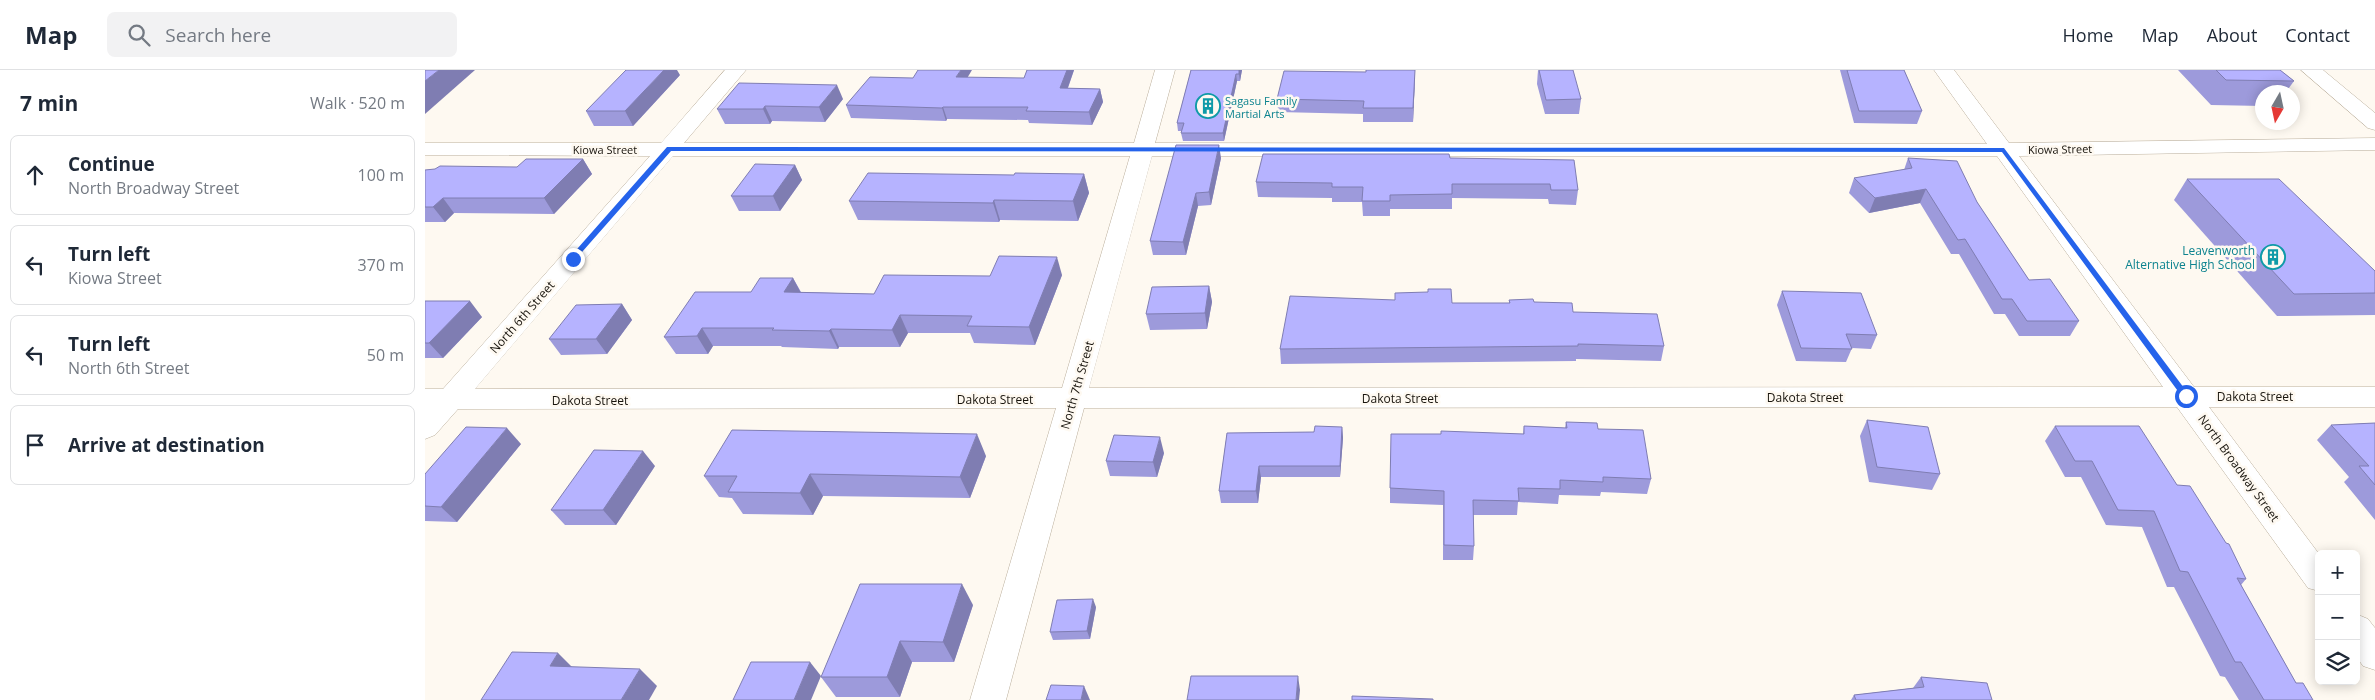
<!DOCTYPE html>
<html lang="en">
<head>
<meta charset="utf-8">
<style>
  body { margin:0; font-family:"Open Sans",sans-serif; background:#f2f2f3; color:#1f2937 }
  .controls { position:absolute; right:15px; bottom:15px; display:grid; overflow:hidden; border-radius:8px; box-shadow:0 2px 12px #0003 }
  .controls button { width:45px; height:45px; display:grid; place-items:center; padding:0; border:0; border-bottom:1px solid #e0e1e3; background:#fff; color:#1f2937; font:25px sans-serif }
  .compass { position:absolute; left:1830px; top:15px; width:45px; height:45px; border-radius:50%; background:#fff; box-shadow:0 2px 12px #0003; rotate:189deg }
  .stop { position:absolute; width:15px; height:15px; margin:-11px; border:4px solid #2563eb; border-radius:50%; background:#fff }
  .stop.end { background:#2563eb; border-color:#fff; box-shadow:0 1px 5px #0008 }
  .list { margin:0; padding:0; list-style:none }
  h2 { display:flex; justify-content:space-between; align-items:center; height:65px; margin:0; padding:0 20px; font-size:21px }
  h2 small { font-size:16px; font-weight:400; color:#747a83 }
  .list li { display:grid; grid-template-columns:32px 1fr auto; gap:15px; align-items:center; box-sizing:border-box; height:80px; margin:0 10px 10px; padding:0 10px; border:1px solid #e0e1e3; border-radius:8px }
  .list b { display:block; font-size:19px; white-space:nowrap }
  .list p { margin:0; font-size:16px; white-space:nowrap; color:#747a83 }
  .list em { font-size:16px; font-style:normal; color:#747a83 }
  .icon { flex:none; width:28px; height:28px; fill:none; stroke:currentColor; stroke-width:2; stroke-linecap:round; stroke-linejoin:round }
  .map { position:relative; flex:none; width:1950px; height:630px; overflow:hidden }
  header { display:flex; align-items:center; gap:30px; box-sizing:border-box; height:70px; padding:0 25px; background:#fff; border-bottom:1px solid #e0e1e3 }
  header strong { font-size:24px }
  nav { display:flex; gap:28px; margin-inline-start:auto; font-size:18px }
  .search { width:350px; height:45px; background:#f2f2f3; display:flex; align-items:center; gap:12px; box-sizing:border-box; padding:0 18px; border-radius:8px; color:#747a83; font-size:19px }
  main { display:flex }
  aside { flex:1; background:#fff }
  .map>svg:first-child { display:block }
</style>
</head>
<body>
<header>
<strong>Map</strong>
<div class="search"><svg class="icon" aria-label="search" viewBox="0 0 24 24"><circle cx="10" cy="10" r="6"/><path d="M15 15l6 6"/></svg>Search here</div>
<nav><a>Home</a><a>Map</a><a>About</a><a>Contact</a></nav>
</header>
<main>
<aside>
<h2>7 min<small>Walk · 520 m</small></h2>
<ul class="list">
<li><svg class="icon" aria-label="ahead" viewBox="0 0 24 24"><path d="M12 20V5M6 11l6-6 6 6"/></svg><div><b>Continue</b><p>North Broadway Street</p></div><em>100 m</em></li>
<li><svg class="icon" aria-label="left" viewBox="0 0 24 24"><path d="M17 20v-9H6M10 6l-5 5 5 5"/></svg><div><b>Turn left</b><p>Kiowa Street</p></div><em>370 m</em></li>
<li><svg class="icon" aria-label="left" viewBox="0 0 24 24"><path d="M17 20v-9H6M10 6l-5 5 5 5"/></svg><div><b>Turn left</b><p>North 6th Street</p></div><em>50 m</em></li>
<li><svg class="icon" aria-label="arrive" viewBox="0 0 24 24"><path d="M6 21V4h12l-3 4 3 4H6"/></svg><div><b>Arrive at destination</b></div></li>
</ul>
</aside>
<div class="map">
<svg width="1950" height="630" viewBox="0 0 1950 630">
  <rect width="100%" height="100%" fill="#fef9f1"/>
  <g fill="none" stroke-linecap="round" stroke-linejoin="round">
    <defs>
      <g id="minor">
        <path d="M300,0H321L259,73H709L730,0H750L730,73L1562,74L1509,0H1529L1584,73L1950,68V80L1594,86L1769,317H1950V337H1784L1894,484V521L1883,518L1752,337L659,338L581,630H545L631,338L33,339L10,365L0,369V319H18L225,86L0,85V73H236ZM248,86H705L637,318L50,319ZM727,86H1572L1738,317L664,318Z"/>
        <polygon points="1876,0 1898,0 1950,43 1950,60 1943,58"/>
        <polygon points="1931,544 1943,549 1950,558 1950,600 1938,596 1931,586"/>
      </g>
    </defs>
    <use href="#minor" stroke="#baae9b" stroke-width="1"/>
    <use href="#minor" fill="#fff" fill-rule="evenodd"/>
  </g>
  <g fill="#9d9adb">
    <polygon points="602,0 649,0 643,18 675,19 678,32 667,55 604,53 603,50 522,49 521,51 426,48 421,35 488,8 599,8"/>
    <polygon points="766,0 817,0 815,11 812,11 799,71 758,71 756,63 757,61 753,61 752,53"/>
    <polygon points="1113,0 1156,29 1154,44 1120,44 1112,14"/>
    <polygon points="1415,0 1479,0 1497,41 1492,54 1429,53"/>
    <polygon points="1753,0 1855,0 1869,11 1861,22 1838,22 1838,36 1786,35"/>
    <polygon points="255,5 208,56 169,56 161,41"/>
    <polygon points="990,8 988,52 938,52 938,44 853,42 852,29"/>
    <polygon points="418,29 400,52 347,51 345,54 300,54 292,39"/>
    <polygon points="796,88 786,135 773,136 761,185 728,185 725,171"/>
    <polygon points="1025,88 1153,120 1151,135 1124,134 1123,129 1027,128 1027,139 965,139 965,146 938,146 937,132 907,132 907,128 833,127 831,112"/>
    <polygon points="1483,88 1552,132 1604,210 1654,251 1645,266 1594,266 1580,244 1569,244 1534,184 1526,184 1495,133 1444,143 1424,123 1429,108 1479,100"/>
    <polygon points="158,89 167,104 129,144 29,143 20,152 0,152 0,100 92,97"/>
    <polygon points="370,95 377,110 355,141 314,141 306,126"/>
    <polygon points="659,104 664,123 653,151 575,150 574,152 433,150 424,131 589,105"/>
    <polygon points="1762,109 1950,201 1950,245 1852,246 1749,130"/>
    <polygon points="637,205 610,275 549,273 545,263 483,263 475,277 414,277 413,279 357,277 356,276 288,276 283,284 251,284 239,267 326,222 368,208 376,222 449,224 565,206"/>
    <polygon points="784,216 787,232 782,259 725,260 721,244"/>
    <polygon points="1357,221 1452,265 1446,279 1427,278 1421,292 1371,291 1352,235"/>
    <polygon points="1084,230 1109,232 1148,242 1239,276 1236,291 1151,289 1151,291 856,294 855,279 1027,233 1084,233"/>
    <polygon points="0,231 57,247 18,288 0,288"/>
    <polygon points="197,234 207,250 182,284 136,285 124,269"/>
    <polygon points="1442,350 1515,404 1507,420 1444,412 1435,366"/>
    <polygon points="1141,352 1173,359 1226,409 1222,424 1176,422 1175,426 1134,425 1133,434 1093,432 1092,445 1048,445 1049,476 1048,490 1018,490 1018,435 965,433 965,418 1098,364 1099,356 1140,358"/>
    <polygon points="1950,353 1950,450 1919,412 1924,407 1892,370 1906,355"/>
    <polygon points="1630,356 1752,415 1821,509 1816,515 1871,613 1888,630 1814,630 1800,607 1795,606 1749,517 1742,517 1717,457 1681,455 1656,407 1640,407 1620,371"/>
    <polygon points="917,357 918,368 915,407 836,407 833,433 796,433 794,421 802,363 889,362"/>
    <polygon points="96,374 32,452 0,451 0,404"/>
    <polygon points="739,383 732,407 685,406 681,391"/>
    <polygon points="561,386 545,428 398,426 388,445 318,444 307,428 294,427 279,406"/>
    <polygon points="230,396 191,455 140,455 126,440"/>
    <polygon points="548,535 529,592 487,592 475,627 411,627 396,607"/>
    <polygon points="671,537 665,569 628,570 625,562"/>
    <polygon points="1496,607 1567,630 1426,630 1429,625 1488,618"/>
  </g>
  <g fill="#7f7db2">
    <polygon points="14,0 50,0 0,44 0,11"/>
    <polygon points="239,0 252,0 255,5 208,56 200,41"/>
    <polygon points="536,0 547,0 535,20 531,7"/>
    <polygon points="642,0 649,0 638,31 635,18"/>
    <polygon points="814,0 817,0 815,11 814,4"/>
    <polygon points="990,0 990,8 988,52 988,38"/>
    <polygon points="811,4 812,11 799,71 798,63"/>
    <polygon points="412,15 418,29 400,52 394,37"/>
    <polygon points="675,19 678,32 667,55 664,42"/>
    <polygon points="340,36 347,51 345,54 338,39"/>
    <polygon points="518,37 522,49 521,51 517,38"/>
    <polygon points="794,75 796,88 786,135 784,122"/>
    <polygon points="158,89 167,104 129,144 119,128"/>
    <polygon points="370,95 377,110 355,141 348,126"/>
    <polygon points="659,104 664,123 653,151 648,131"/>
    <polygon points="1501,119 1495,133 1444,143 1450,128"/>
    <polygon points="771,123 773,136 761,185 758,172"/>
    <polygon points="18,128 29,143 20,152 8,137"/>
    <polygon points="569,130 575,150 574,152 568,133"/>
    <polygon points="632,187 637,205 610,275 604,257"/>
    <polygon points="368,208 377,225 359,222"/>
    <polygon points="784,216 787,232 782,259 780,243"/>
    <polygon points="45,231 57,247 18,288 4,273"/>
    <polygon points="197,234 207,250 182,284 171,269"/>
    <polygon points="475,245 483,263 475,277 467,260"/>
    <polygon points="277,258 288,276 283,284 272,266"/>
    <polygon points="406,259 414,277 413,279 404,261"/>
    <polygon points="917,357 918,368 915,407 915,396"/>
    <polygon points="82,358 96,374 32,452 16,437"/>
    <polygon points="552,364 561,386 545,428 535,407"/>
    <polygon points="735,367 739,383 732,407 728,392"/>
    <polygon points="218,381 230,396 191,455 178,440"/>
    <polygon points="834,396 836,407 833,433 831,421"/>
    <polygon points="385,404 398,426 388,445 375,423"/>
    <polygon points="537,514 548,535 529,592 518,572"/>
    <polygon points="668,529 671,537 665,569 662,561"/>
    <polygon points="475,571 487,592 475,627 462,607"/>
    <polygon points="133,583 151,601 125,596"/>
    <polygon points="385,592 396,606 386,630 369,630"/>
    <polygon points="215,599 232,616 224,630 196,630"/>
    <polygon points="873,606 875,620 874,630 871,630"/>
    <polygon points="659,616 665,630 656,630"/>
  </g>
  <g fill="#b6b3ff" stroke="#7f7db2">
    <polygon points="0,0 14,0 0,11"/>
    <polygon points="201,0 239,0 200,41 161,41"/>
    <polygon points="493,0 536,0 531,7 599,8 602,0 642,0 635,18 675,19 664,42 601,41 603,37 518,37 517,38 421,35 445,7 488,8"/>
    <polygon points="766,0 814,0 814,4 811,4 798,63 756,63 759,53 752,53"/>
    <polygon points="941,0 990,0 988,38 938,38 939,31 852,29 859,1 941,2"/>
    <polygon points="1114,0 1148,0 1156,29 1121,30"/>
    <polygon points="1422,0 1479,0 1497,41 1434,41"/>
    <polygon points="1791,0 1855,0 1869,11 1801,10"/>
    <polygon points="314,13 412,15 394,37 340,36 338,39 292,39"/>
    <polygon points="751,75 794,75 784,122 771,123 758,172 725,171"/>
    <polygon points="838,84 1024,84 1025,88 1149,90 1153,120 1126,120 1125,114 1027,114 1027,124 965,125 965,131 937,131 938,117 907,117 907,113 831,112"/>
    <polygon points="1483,88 1532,91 1552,132 1604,210 1625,209 1654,251 1602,251 1587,229 1577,229 1540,169 1533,170 1501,119 1450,128 1429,108 1487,98"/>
    <polygon points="101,89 158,89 119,128 18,128 8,137 0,137 0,100 10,99 15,96 92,97"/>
    <polygon points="330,94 370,95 348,126 306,126"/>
    <polygon points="443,103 589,105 590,103 659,104 648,131 569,130 568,133 424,131"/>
    <polygon points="1762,109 1854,109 1950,201 1950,223 1869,224"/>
    <polygon points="574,186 632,187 604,257 542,256 547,246 475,245 467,260 406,259 404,261 347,260 349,258 277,258 272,266 239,267 270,222 326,222 335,208 368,208 359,222 449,224 459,205 565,206"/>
    <polygon points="784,216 780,243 721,244 727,217"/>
    <polygon points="1003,219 1026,219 1027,233 1085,233 1084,230 1108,229 1109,232 1147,233 1148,242 1232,244 1239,276 1153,274 1153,276 855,279 865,226 970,230 970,223 1003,222"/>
    <polygon points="1357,221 1436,223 1452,265 1421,264 1427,279 1376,278"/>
    <polygon points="0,231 45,231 4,273 0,273"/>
    <polygon points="197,234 171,269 124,269 151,235"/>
    <polygon points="1442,350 1503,357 1515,404 1452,397"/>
    <polygon points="1141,352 1172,353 1173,359 1218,360 1226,409 1178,407 1178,412 1135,410 1135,419 1093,418 1094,431 1048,430 1049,476 1019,475 1019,421 965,418 966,364 1016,364 1016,361 1099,364 1099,356 1142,358"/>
    <polygon points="1950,353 1950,415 1934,396 1944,396 1906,355"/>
    <polygon points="890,356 917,357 915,396 834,396 831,421 794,421 802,363 889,362"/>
    <polygon points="1630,356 1714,356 1752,415 1765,416 1801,473 1804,474 1821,509 1812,508 1871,613 1878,613 1888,630 1839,630 1816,592 1810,592 1763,502 1755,501 1729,441 1693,440 1667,391 1650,391"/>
    <polygon points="41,357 82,358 16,437 0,436 0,404"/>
    <polygon points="307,360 552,364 535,407 385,404 375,423 303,422 312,406 279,406"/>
    <polygon points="689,365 735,367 728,392 681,391"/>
    <polygon points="169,380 218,381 178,440 126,440"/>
    <polygon points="435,514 537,514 518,572 475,571 462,607 396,607"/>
    <polygon points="668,529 662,561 625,562 632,530"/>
    <polygon points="87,582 133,583 125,596 215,599 196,630 56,630"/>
    <polygon points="326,592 385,592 369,630 308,630"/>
    <polygon points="766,606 873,606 871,630 762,630"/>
    <polygon points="1496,607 1562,613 1567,630 1431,630 1429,625 1499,617"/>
    <polygon points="626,615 659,616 656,630 621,630"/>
    <polygon points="927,626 1008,629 1008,630 927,630"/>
  </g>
  <polygon fill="#2563eb" points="242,77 1579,78 1765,326 1758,328 1577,82 246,81 150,190 145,190 145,187"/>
  <defs>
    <symbol id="building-ring" viewBox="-11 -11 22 22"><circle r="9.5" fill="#fef9f1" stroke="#0f9aa8" stroke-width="1.5"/><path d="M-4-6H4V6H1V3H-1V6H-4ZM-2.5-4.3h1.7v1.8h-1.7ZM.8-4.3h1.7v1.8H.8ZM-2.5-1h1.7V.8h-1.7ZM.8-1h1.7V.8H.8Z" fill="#0f9aa8"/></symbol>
  </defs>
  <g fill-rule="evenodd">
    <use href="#building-ring" x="769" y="22" width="28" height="28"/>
    <use href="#building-ring" x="1834" y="173" width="28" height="28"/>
  </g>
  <g text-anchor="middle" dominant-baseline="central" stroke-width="5" stroke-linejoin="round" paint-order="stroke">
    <g font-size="11" fill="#0d838f" stroke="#fef9f1" text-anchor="start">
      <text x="800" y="30">Sagasu Family<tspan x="800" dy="13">Martial Arts</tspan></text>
    </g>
    <g font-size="11" fill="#18140d" stroke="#fef9f1">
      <text x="180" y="79">Kiowa Street</text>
      <text transform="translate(1635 79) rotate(-1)">Kiowa Street</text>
    </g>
    <g font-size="12" fill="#0d838f" stroke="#fef9f1" text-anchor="end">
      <text x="1830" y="180">Leavenworth<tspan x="1830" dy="14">Alternative High School</tspan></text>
    </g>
    <g font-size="12" fill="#18140d" stroke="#fef9f1">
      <text transform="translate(97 247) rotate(-49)">North 6th Street</text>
      <text transform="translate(652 315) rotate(-74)">North 7th Street</text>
      <text x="1830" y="326">Dakota Street</text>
      <text x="1380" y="327">Dakota Street</text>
      <text x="975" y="328">Dakota Street</text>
      <text x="570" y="329">Dakota Street</text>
      <text x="165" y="330">Dakota Street</text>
      <text transform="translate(1814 398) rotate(54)">North Broadway Street</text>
    </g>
  </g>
</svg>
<div class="controls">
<button>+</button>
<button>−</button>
<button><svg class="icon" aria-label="layers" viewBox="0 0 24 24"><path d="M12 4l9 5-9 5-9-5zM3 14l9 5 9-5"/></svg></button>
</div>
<svg class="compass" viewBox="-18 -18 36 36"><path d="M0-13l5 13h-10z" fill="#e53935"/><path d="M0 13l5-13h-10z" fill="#747a83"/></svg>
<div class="stop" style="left:1761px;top:326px"></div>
<div class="stop end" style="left:148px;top:189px"></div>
</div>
</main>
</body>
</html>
